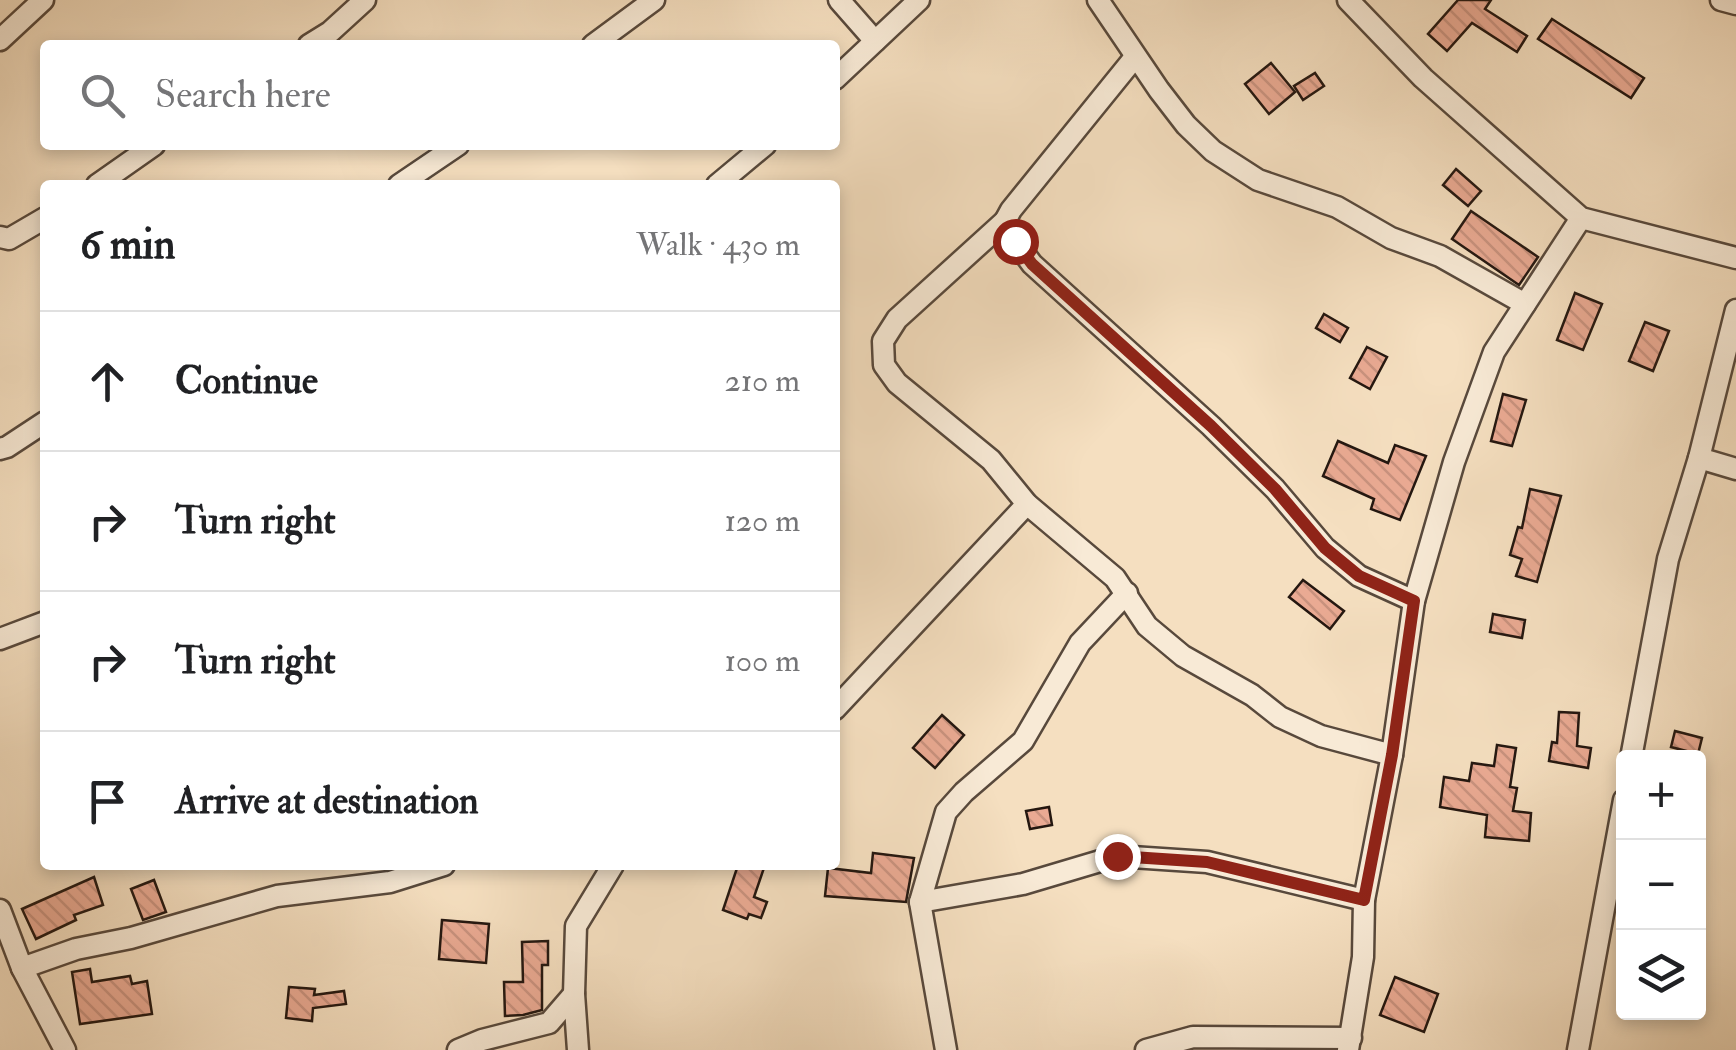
<!DOCTYPE html>
<html lang="en">
<head>
<meta charset="utf-8">
<style>
  body { margin:0; font-family:"IM FELL Double Pica",serif; background:#f2f2f2; color:#202124 }
  .controls { position:absolute; right:30px; bottom:30px; display:grid; overflow:hidden; border-radius:10px; box-shadow:0 5px 15px #0003 }
  .controls button { width:90px; height:90px; display:grid; place-items:center; padding:0; border:0; border-bottom:2px solid #e0e0e0; background:#fff; color:#202124; font:50px sans-serif }
  .stop { position:absolute; width:30px; height:30px; margin:-22px; border:8px solid #8f2418; border-radius:50%; background:#fff }
  .stop.end { background:#8f2418; border-color:#fff; box-shadow:0 2px 10px #0008 }
  .list { margin:0; padding:0; list-style:none }
  h2 { display:flex; justify-content:space-between; align-items:center; height:130px; margin:0; padding:0 40px; font-size:42px }
  h2 small { font-size:32px; font-weight:400; color:#757577 }
  .list li { display:grid; grid-template-columns:65px 1fr auto; gap:30px; align-items:center; box-sizing:border-box; height:140px; padding:0 40px; border-top:2px solid #e0e0e0 }
  .list b { display:block; font-size:38px; white-space:nowrap }
  .list em { font-size:32px; font-style:normal; color:#757577 }
  .icon { flex:none; width:55px; height:55px; fill:none; stroke:currentColor; stroke-width:2; stroke-linecap:round; stroke-linejoin:round }
  .map { position:relative; flex:none; width:1736px; height:1050px; overflow:hidden }
  .search { position:absolute; background:#fff; box-shadow:0 5px 15px #0003; left:40px; top:40px; width:800px; height:110px; display:flex; align-items:center; gap:25px; box-sizing:border-box; padding:0 35px; border-radius:10px; color:#757577; font-size:38px }
  .panel { position:absolute; background:#fff; box-shadow:0 5px 15px #0003; left:40px; top:180px; width:800px; height:690px; border-radius:10px }
  .map>svg:first-child { display:block }
</style>
</head>
<body>
<div class="map">
<svg width="1736" height="1050" viewBox="0 0 1736 1050">
  <defs>
    <pattern id="building-back-hatch" width="6" height="6" patternUnits="userSpaceOnUse" patternTransform="scale(2.5)"><rect width="6" height="6" fill="#eaaa93"/><path d="M-1 5l2 2M0 0l6 6M5-1l2 2" fill="none" stroke="#c9927e"/></pattern>
  </defs>
  <rect width="100%" height="100%" fill="#f5dfc0"/>
  <filter id="stains"><feTurbulence type="fractalNoise" baseFrequency=".002" numOctaves="4"/><feColorMatrix values="0 0 0 0 .2 0 0 0 0 .09 0 0 0 0 .02 0 0 0 .5 -.17"/></filter>
  <radialGradient id="worn" r=".72"><stop offset=".6" stop-color="#630" stop-opacity="0"/><stop offset="1" stop-color="#630" stop-opacity=".3"/></radialGradient>
  <g fill="url(#building-back-hatch)" stroke="#241710" stroke-width="2.5">
    <polygon points="1458,0 1491,0 1485,9 1527,36 1517,52 1472,23 1447,51 1428,34"/>
    <polygon points="1552,19 1644,78 1631,98 1538,39"/>
    <polygon points="1271,63 1295,92 1269,114 1245,84"/>
    <polygon points="1315,73 1324,86 1303,100 1294,86"/>
    <polygon points="1456,169 1481,191 1468,206 1443,185"/>
    <polygon points="1471,211 1538,257 1519,285 1452,239"/>
    <polygon points="1575,293 1602,304 1583,350 1557,340"/>
    <polygon points="1324,314 1348,328 1340,342 1316,328"/>
    <polygon points="1645,322 1669,331 1653,371 1629,361"/>
    <polygon points="1367,347 1387,357 1370,389 1350,378"/>
    <polygon points="1503,394 1526,400 1512,446 1491,441"/>
    <polygon points="1338,441 1388,463 1395,445 1426,456 1400,520 1371,509 1374,499 1323,476"/>
    <polygon points="1530,489 1561,496 1537,582 1516,576 1522,559 1510,555 1518,527 1522,528"/>
    <polygon points="1303,580 1344,611 1330,629 1289,597"/>
    <polygon points="1493,614 1525,620 1522,638 1490,632"/>
    <polygon points="1559,712 1579,713 1577,746 1591,748 1588,768 1549,761 1552,742 1557,743"/>
    <polygon points="942,715 964,735 935,768 913,748"/>
    <polygon points="1675,731 1702,738 1698,754 1671,747"/>
    <polygon points="1497,745 1516,748 1510,787 1517,788 1513,811 1531,813 1529,841 1485,837 1487,815 1440,807 1444,777 1469,781 1472,763 1494,766"/>
    <polygon points="1049,807 1052,825 1030,829 1026,811"/>
    <polygon points="873,853 914,858 906,902 825,896 828,868 871,873"/>
    <polygon points="738,865 765,865 754,897 767,902 761,918 749,914 747,919 723,910"/>
    <polygon points="94,877 103,905 74,915 76,920 36,939 22,909"/>
    <polygon points="154,880 166,912 143,920 131,889"/>
    <polygon points="442,920 489,924 486,963 439,959"/>
    <polygon points="548,941 548,965 542,965 542,1010 523,1015 505,1016 504,982 523,982 522,942"/>
    <polygon points="90,969 92,982 130,976 132,984 147,981 152,1014 80,1024 72,972"/>
    <polygon points="1395,977 1438,994 1424,1032 1380,1015"/>
    <polygon points="289,987 315,989 314,995 344,991 346,1004 313,1008 312,1021 286,1018"/>
  </g>
  <g fill="none" stroke-linecap="round" stroke-linejoin="round">
    <defs>
      <g id="minor">
        <polyline points="839,0 875,41"/>
        <polyline points="1098,0 1159,90 1186,125 1213,151 1258,180 1337,207 1391,238 1440,256 1525,304"/>
        <polyline points="1348,0 1423,78 1581,218 1736,258"/>
        <polyline points="1721,0 1736,4"/>
        <polyline points="0,40 43,0"/>
        <polyline points="309,45 330,32 365,0"/>
        <polyline points="593,45 654,0"/>
        <polyline points="1135,57 1011,210 1005,221 1015,241 1032,264 1211,426 1275,489 1325,548 1359,576 1414,601"/>
        <polyline points="835,79 919,0"/>
        <polyline points="97,185 154,145"/>
        <polyline points="399,185 458,145"/>
        <polyline points="717,185 765,145"/>
        <polyline points="1005,221 897,319 883,341 884,365 897,383 991,460 1027,504 1115,578 1147,626 1183,656 1252,695 1280,717 1321,736 1392,755"/>
        <polyline points="0,237 9,239 45,218"/>
        <polyline points="0,449 7,447 45,422"/>
        <polyline points="1699,458 1736,469"/>
        <polyline points="0,639 45,622"/>
        <polyline points="835,709 1027,504"/>
        <polyline points="1631,758 1668,559 1699,458 1736,310"/>
        <polyline points="920,902 1023,884 1117,856 1207,862 1364,900"/>
        <polyline points="0,910 22,968 65,1050"/>
        <polyline points="22,968 76,949 131,938 277,896 390,882 444,865"/>
        <polyline points="458,1050 482,1040 549,1023 574,994"/>
        <polyline points="578,1050 574,994 576,926 613,865"/>
        <polyline points="946,1050 920,902 946,812 964,792 1023,741 1080,643 1127,593"/>
        <polyline points="1146,1050 1193,1037 1351,1038"/>
        <polyline points="1348,1050 1363,957 1364,900 1392,755 1414,601 1454,462 1494,352 1581,218"/>
        <polyline points="1578,1050 1624,800"/>
      </g>
    </defs>
    <use href="#minor" stroke="#58493c" stroke-width="25"/>
    <use href="#minor" stroke="#f8ead6" stroke-width="20"/>
  </g>
  <g fill="none" stroke-linecap="round" stroke-linejoin="round">
    <polyline stroke="#8f2418" stroke-width="12" points="1015,241 1032,264 1211,426 1275,489 1325,548 1359,576 1414,601 1392,755 1364,900 1207,862 1117,856"/>
  </g>
  <rect width="100%" height="100%" filter="url(#stains)"/>
  <rect width="100%" height="100%" fill="url(#worn)"/>
</svg>
<div class="controls">
<button>+</button>
<button>−</button>
<button><svg class="icon" aria-label="layers" viewBox="0 0 24 24"><path d="M12 4l9 5-9 5-9-5zM3 14l9 5 9-5"/></svg></button>
</div>
<div class="stop" style="left:1015px;top:241px"></div>
<div class="stop end" style="left:1117px;top:856px"></div>
<div class="search"><svg class="icon" aria-label="search" viewBox="0 0 24 24"><circle cx="10" cy="10" r="6"/><path d="M15 15l6 6"/></svg>Search here</div>
<section class="panel">
<h2>6 min<small>Walk · 430 m</small></h2>
<ul class="list">
<li><svg class="icon" aria-label="ahead" viewBox="0 0 24 24"><path d="M12 20V5M6 11l6-6 6 6"/></svg><div><b>Continue</b></div><em>210 m</em></li>
<li><svg class="icon" aria-label="right" viewBox="0 0 24 24"><path d="M7 20v-9h11M14 6l5 5-5 5"/></svg><div><b>Turn right</b></div><em>120 m</em></li>
<li><svg class="icon" aria-label="right" viewBox="0 0 24 24"><path d="M7 20v-9h11M14 6l5 5-5 5"/></svg><div><b>Turn right</b></div><em>100 m</em></li>
<li><svg class="icon" aria-label="arrive" viewBox="0 0 24 24"><path d="M6 21V4h12l-3 4 3 4H6"/></svg><div><b>Arrive at destination</b></div></li>
</ul>
</section>
</div>
</body>
</html>
